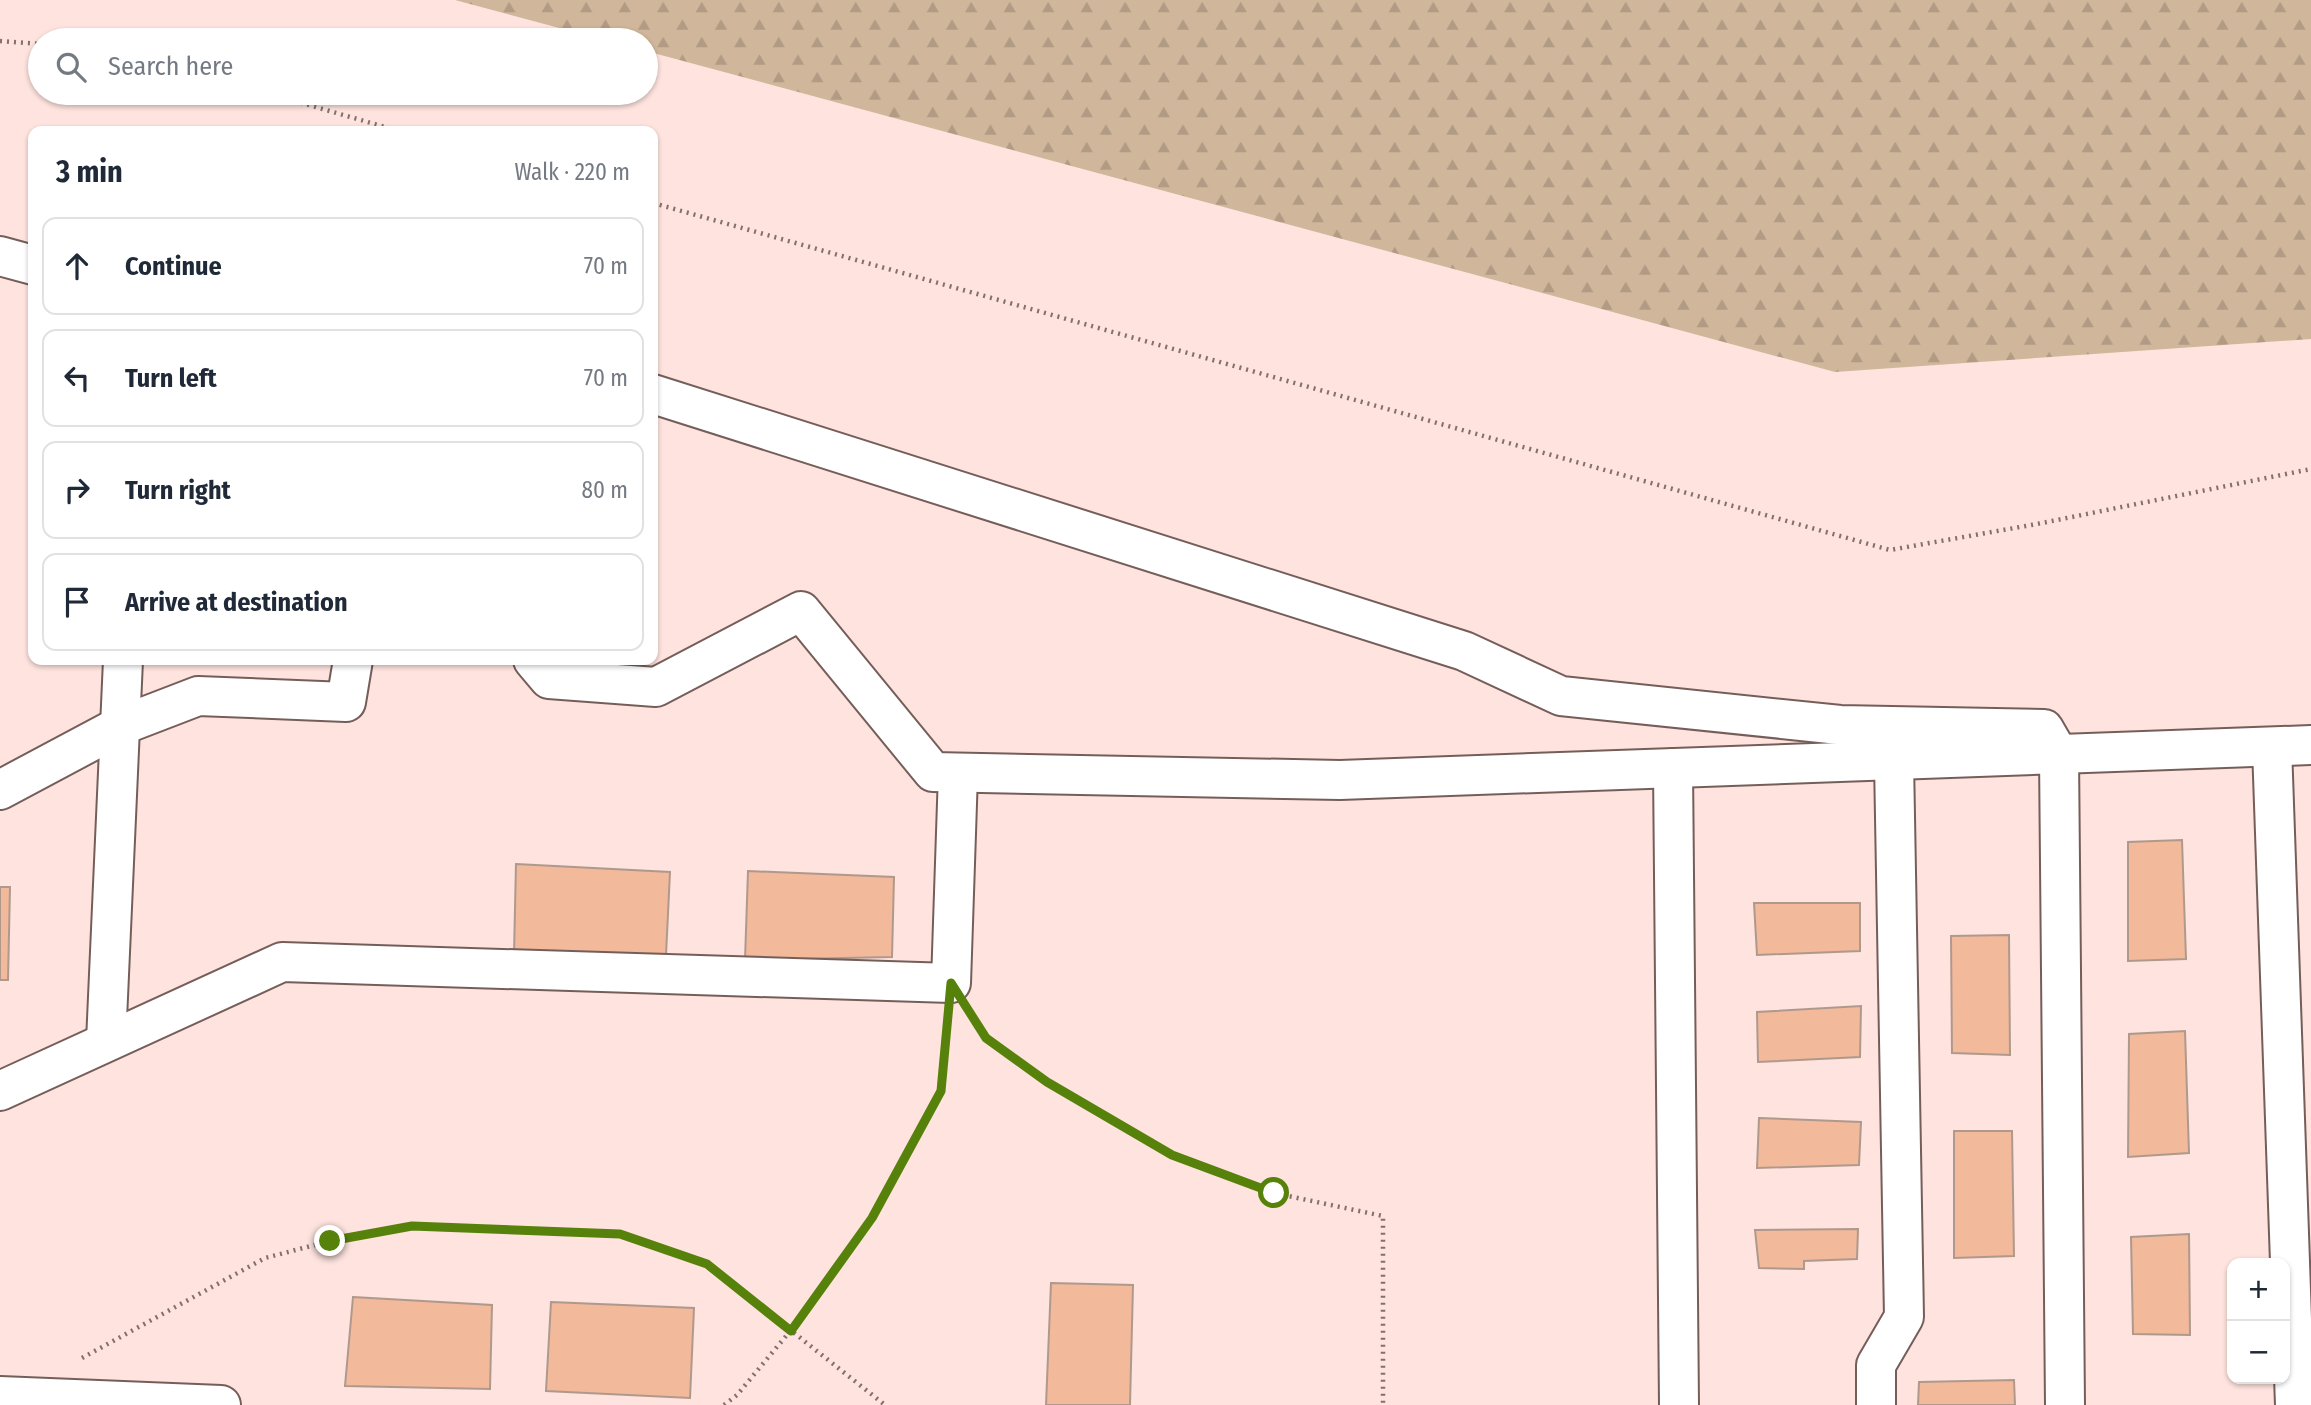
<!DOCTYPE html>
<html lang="en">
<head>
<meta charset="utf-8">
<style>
  body { margin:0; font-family:"Fira Sans Condensed",sans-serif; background:#f6f6f7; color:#1f2937 }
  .controls { position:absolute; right:21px; bottom:21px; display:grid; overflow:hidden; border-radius:14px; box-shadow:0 2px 5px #0004 }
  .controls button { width:63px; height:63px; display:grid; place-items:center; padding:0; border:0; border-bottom:2px solid #e0e1e3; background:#fff; color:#1f2937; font:35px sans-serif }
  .stop { position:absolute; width:21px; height:21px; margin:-16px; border:5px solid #56810a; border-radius:50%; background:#fff }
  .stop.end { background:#56810a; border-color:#fff; box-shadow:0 2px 7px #0008 }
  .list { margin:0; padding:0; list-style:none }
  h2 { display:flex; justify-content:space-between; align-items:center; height:91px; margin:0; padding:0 28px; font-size:30px }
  h2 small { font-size:23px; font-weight:400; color:#747a83 }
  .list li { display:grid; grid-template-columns:46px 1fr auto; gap:21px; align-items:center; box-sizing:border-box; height:98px; margin:0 14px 14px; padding:0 14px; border:2px solid #e0e1e3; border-radius:14px }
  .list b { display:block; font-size:26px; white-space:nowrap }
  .list em { font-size:23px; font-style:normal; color:#747a83 }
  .icon { flex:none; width:38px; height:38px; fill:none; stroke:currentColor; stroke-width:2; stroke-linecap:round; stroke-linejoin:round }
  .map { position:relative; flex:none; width:2311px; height:1405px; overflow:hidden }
  .search { position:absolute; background:#fff; box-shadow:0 2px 5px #0004; left:28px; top:28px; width:630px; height:77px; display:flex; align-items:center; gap:18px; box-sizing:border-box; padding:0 24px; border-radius:38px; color:#747a83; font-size:26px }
  .panel { position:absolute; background:#fff; box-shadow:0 2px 5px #0004; left:28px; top:126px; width:630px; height:539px; border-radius:14px }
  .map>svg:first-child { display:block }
</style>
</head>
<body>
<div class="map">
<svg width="2311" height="1405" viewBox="0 0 2311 1405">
  <defs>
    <pattern id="forest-firs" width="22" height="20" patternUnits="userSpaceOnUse" patternTransform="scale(1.75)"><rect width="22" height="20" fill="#d0b69a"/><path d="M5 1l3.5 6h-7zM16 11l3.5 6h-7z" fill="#b29b84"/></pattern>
  </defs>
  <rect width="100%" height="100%" fill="#fee3de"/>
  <polygon fill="url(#forest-firs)" points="455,0 2311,0 2311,339 1835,372 646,51 646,40 604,40"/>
  <g fill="#f2b99a" stroke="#af998d" stroke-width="2">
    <polygon points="2182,840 2186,959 2128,961 2128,842"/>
    <polygon points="516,864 670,872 666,955 514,954"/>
    <polygon points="748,871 894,877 892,957 745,960"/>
    <polygon points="0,887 10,887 8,980 0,980"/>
    <polygon points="1754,903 1860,903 1860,951 1757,955"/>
    <polygon points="2009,935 2010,1055 1952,1053 1951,936"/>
    <polygon points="1861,1006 1860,1057 1758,1062 1757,1012"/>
    <polygon points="2185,1031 2189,1153 2128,1157 2129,1034"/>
    <polygon points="1759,1118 1861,1122 1859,1165 1757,1168"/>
    <polygon points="1954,1131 2012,1131 2014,1256 1954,1258"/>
    <polygon points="1858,1229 1857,1259 1804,1261 1804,1269 1759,1268 1755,1230"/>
    <polygon points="2189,1234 2190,1335 2133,1334 2131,1237"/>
    <polygon points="1051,1283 1133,1285 1130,1405 1046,1405"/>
    <polygon points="353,1297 492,1305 490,1389 345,1386"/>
    <polygon points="551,1302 694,1308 690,1398 546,1391"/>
    <polygon points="2014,1380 2015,1405 1918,1405 1919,1382"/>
  </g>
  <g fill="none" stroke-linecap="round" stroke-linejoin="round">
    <defs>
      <g id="minor">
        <polyline points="0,256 33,265"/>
        <polyline points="653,394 1464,651 1561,696 1840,725 2044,729 2059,755 2065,1405"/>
        <polyline points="533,660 549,679 656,687 801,611 933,772 1340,780 2311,745"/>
        <polyline points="2272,747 2295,1405"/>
        <polyline points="1673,768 1679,1405"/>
        <polyline points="0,790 120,726 198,696 346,702 353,660"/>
        <polyline points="106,1042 123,660"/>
        <polyline points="0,1091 282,962 951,983 958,773"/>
        <polyline points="0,1396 221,1405"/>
        <polyline points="1876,1405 1876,1365 1904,1317 1894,761"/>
      </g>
    </defs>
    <use href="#minor" stroke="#755e5a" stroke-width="42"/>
    <g stroke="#82706d" stroke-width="4.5" stroke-dasharray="2 5" stroke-linecap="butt">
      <polyline points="0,41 40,44"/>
      <polyline points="267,93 399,131"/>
      <polyline points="653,203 1890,550 2037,524 2311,469"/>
      <polyline points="972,1016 986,1038 1047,1082 1172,1155 1274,1193 1383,1216 1383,1405"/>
      <polyline points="82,1358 265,1258 330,1241 412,1226 620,1234 707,1264 885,1405"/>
      <polyline points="724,1405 737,1395 791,1330 872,1218 941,1091 947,1022"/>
    </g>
    <use href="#minor" stroke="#fff" stroke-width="38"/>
  </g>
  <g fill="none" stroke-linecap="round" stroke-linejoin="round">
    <polyline stroke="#56810a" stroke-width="9" points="330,1241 412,1226 620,1234 707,1264 791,1331 872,1218 941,1091 951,983 986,1038 1047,1082 1172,1155 1274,1193"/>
  </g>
</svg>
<div class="controls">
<button>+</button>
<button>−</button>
</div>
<div class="stop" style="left:1274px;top:1193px"></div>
<div class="stop end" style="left:330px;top:1241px"></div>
<div class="search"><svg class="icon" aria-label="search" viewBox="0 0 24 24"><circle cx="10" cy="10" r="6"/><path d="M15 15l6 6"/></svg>Search here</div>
<section class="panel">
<h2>3 min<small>Walk · 220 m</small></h2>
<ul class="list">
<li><svg class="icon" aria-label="ahead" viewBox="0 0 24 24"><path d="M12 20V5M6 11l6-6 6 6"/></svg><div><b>Continue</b></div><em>70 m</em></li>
<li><svg class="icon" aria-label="left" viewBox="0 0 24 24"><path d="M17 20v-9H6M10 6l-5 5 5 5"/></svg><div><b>Turn left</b></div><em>70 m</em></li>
<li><svg class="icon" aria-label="right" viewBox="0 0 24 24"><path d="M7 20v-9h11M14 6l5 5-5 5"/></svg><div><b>Turn right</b></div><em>80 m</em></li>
<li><svg class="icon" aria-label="arrive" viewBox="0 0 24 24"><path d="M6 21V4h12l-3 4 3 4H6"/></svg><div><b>Arrive at destination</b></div></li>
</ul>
</section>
</div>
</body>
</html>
